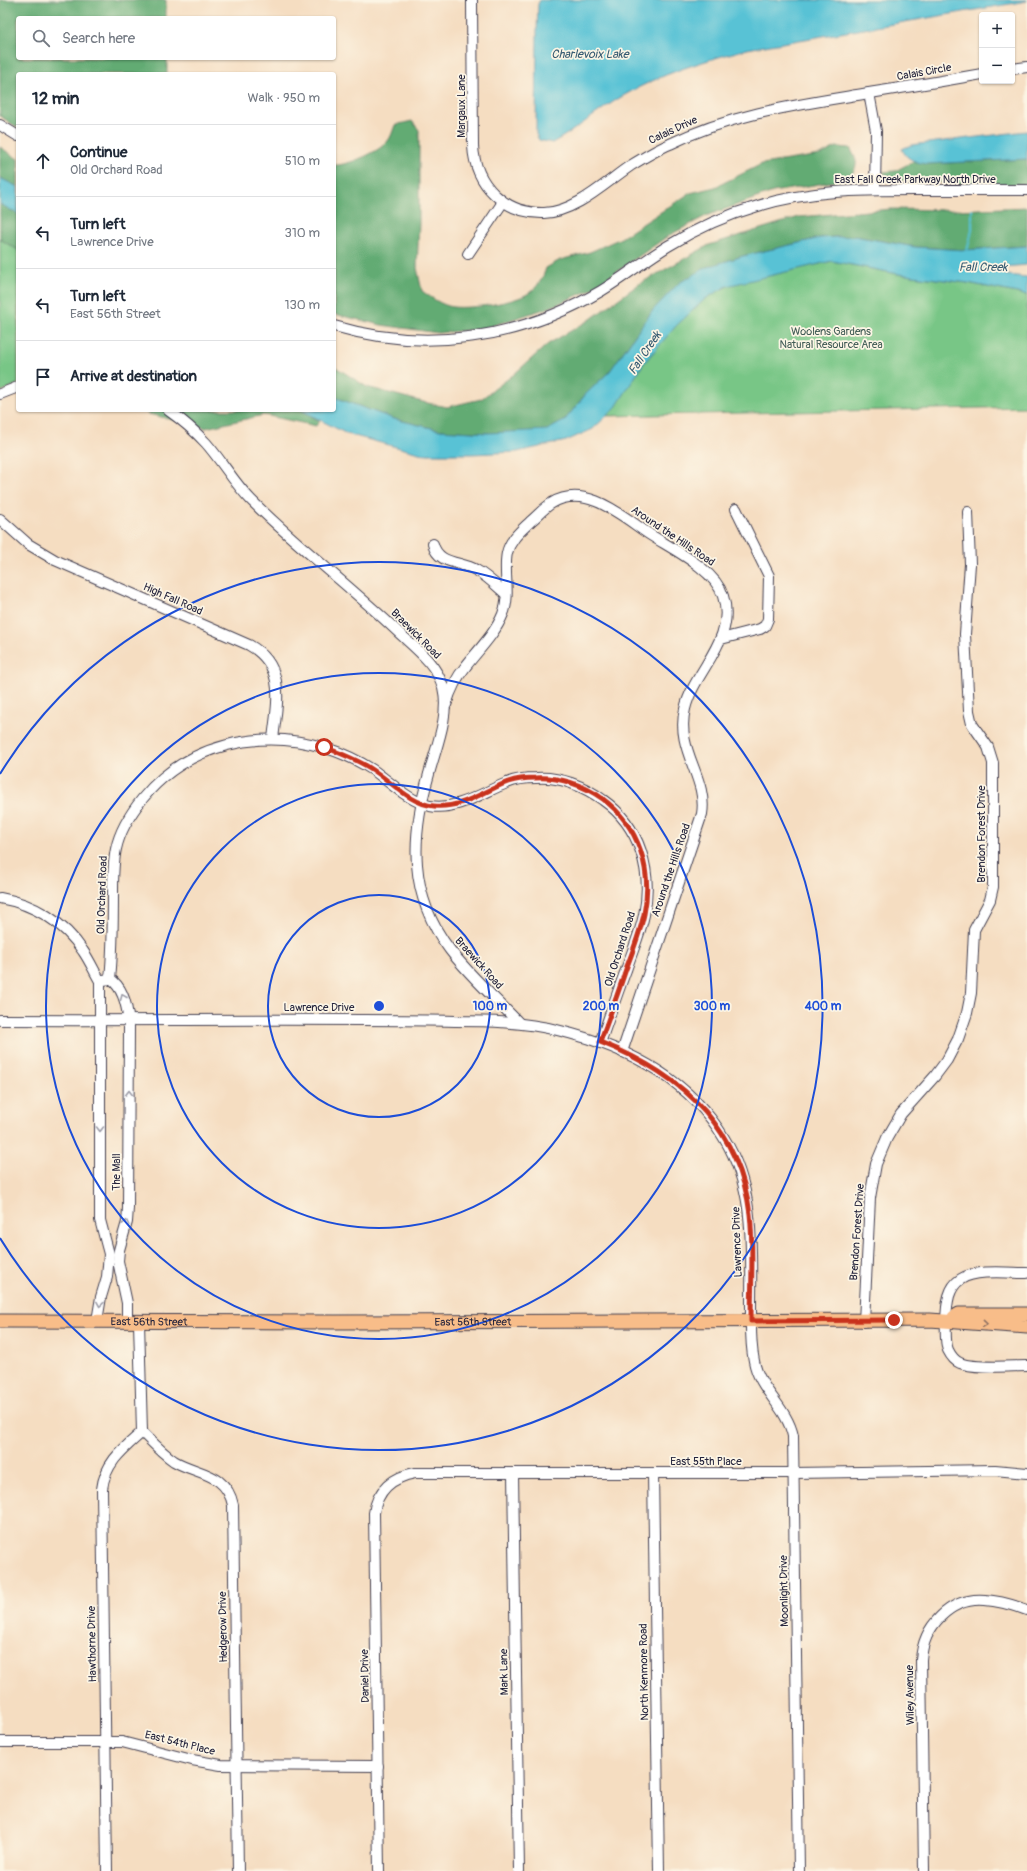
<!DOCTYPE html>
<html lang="en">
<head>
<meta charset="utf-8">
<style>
  body { margin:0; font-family:Pangolin,sans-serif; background:#f2f2f3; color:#1f2937 }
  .controls { position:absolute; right:12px; top:12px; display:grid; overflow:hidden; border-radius:4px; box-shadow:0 1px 3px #0004 }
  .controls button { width:36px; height:36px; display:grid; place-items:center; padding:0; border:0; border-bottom:1px solid #e0e1e3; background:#fff; color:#1f2937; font:20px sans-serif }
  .stop { position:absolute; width:12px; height:12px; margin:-9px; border:3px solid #c8321e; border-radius:50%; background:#fff }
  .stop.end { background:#c8321e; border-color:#fff; box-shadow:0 1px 4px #0008 }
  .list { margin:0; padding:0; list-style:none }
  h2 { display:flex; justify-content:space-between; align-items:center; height:52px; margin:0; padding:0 16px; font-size:17px }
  h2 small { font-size:13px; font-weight:400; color:#747a83 }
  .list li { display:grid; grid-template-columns:26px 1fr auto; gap:12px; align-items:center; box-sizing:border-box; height:72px; padding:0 16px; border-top:1px solid #e0e1e3 }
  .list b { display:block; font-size:15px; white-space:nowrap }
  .list p { margin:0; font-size:13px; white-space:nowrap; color:#747a83 }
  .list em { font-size:13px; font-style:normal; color:#747a83 }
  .icon { flex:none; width:22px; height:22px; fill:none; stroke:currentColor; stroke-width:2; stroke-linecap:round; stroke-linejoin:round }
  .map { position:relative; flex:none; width:1027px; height:1871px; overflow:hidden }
  .search { position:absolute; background:#fff; box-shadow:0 1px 3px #0004; left:16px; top:16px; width:320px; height:44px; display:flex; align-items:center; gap:10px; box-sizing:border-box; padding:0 14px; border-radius:4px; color:#747a83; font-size:15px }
  .panel { position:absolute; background:#fff; box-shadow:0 1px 3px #0004; left:16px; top:72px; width:320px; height:340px; border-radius:4px }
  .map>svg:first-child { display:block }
</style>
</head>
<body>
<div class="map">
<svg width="1027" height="1871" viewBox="0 0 1027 1871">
  <rect width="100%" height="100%" fill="#fcf5e5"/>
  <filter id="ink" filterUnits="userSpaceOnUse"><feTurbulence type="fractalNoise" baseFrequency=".025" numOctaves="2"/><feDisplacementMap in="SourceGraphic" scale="8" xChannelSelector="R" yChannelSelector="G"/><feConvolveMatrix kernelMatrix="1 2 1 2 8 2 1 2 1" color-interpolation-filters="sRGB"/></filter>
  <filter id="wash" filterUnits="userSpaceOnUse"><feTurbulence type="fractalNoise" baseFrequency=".012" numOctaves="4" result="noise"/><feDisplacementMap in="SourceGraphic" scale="16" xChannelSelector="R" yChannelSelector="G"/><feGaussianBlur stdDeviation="0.9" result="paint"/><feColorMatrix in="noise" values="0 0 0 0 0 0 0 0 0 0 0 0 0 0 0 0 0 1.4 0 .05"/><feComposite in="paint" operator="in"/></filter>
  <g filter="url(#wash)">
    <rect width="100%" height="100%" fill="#f5ddc1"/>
    <g fill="#78c686" stroke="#4d7460">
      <polygon points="0,239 18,250 18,384 0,392"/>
      <path d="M832,261L898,274L968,283L1027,295V407L606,416C623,400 631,379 645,362C666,336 696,298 728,286C758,275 800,269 832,261Z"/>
    </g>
    <g fill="#62ab73" stroke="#426657">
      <polygon points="0,0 166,0 166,18 18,18 18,58 167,58 167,74 18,74 18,128 0,116"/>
      <path d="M412,121L419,130V223L417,268L422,291C432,298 441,305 453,307C470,309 514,303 529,293C538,287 543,278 546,268L560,260L590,252L621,238L690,193L715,187L762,164L820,155L836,147L850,148C859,163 858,166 848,179L773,192L706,216L668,236L592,289L551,307L482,329L438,333L381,325L334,314V165C347,166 378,152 387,142C391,138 393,130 395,125Z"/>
      <polygon points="0,147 18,159 18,187 0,178"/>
      <polygon points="1027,159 1027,184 999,185 897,180 881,172 895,171 914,161 926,164"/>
      <polygon points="0,204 18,214 18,250 0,239"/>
      <polygon points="1027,207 1027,246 965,250 915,247 854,236 820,238 743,256 707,267 653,310 610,371 586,394 564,421 547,431 488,433 440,430 394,419 334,397 334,366 367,387 423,402 447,407 481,399 513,375 548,344 588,321 639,284 709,245 799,217 891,209 957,210"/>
      <polygon points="142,410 301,410 320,421 316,426 264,415 206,428 149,414"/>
    </g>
    <g fill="#59c2d5" stroke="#3e7288">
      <path d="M540,0H1027V1L747,49C703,61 660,74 621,97C598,111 576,130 552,143L539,140L536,134L537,31L538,4Z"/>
      <path d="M1027,131V159L926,164C915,162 906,159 902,149L911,145Z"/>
      <polygon points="0,178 18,187 18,214 0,204"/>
      <polygon points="854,236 915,247 965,250 1027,246 1027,265 1003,267 1006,275 1027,277 1027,295 968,283 898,274 832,261 727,286 705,299 676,326 644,363 616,407 593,429 566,441 517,452 471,454 423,454 347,434 301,410 334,410 334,397 394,419 440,430 488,433 547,430 564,421 586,394 610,371 653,310 679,283 707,267 743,256 820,238"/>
    </g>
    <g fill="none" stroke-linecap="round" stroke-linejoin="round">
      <polyline stroke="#59c2d5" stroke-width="2" points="967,251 972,230 972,209"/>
    </g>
  </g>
  <g filter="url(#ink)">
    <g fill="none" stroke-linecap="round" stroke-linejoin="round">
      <defs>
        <g id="minor">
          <path d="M472,0L473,146C475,185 505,214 544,213C575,212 605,183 630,166C643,158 656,150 670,144C731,114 796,105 863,94C902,88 942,81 982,74"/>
          <polyline points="1012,69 1027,67"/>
          <polyline points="869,93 876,131 875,190"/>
          <polyline points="0,125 18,136"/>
          <polyline points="468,254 503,202"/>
          <path d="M334,326C425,353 520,339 601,291C624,277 645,260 668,246C696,229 726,215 758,206C809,190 861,190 914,190C951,190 989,190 1027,190"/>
          <polyline points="0,394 18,387"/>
          <path d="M168,410C182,420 194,430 206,443C222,461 234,483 251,500C297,546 350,586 397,631C415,648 436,663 443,687C450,715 436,747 429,774C411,836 408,895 450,950C470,976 496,999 519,1023"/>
          <path d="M0,519L28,544L55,560L249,645C287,666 277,703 273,739"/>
          <path d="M433,544C438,565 461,561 476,570C487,576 497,586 506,594"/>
          <polyline points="721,639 760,629 765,626 768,619 769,576 736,509"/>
          <path d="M446,705C450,691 457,677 466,666C479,649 495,634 503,614C511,595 503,572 507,553C510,539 522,530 531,521C538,515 544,508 552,503C586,483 622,516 649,534C672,549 715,569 723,596C737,640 694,670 685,709C675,750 708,778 702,814L622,1052"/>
          <path d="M0,898C34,904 64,922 83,951C90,961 94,971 100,981V1220L109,1254L107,1277L101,1297L97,1321"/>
          <path d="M110,979C113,950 113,921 113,892C113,878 113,863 116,849C120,830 130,814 143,798C187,744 260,728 326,748C342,753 359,761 373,770C391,783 409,801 430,806C457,811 483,792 507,783C516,779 526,778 536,778C559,776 584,786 603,800C640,826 653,871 644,915C640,934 632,952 626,970C617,994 609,1018 600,1043"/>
          <path d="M103,980L110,979C125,988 128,1011 129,1027L128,1208L127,1222L119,1250L118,1261L127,1303V1321"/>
          <path d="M0,1020C121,1021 242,1019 363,1020C393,1020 424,1020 455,1021C489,1021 523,1022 557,1030C624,1046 688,1077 724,1138C756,1190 751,1249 751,1307C751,1324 750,1343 754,1361C759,1390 787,1407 793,1436L799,1871"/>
          <path d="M1027,1273C1009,1273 976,1269 961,1279C955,1283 951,1289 949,1296C946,1307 944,1340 948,1350C951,1356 955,1361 960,1363C974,1369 1010,1366 1027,1366"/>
          <polyline points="139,1322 142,1432"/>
          <polyline points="864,1322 870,1198 876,1164 887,1138 901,1114 935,1076 947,1060 958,1039 967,1013 971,993 974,930 990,900 993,887 993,763 988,747 972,724 969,711 965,634 970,564 968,512"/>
          <path d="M142,1432C152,1442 162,1453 174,1461C198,1475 226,1472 233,1505L238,1871"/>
          <polyline points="513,1473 519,1871"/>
          <polyline points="653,1473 659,1871"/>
          <polyline points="0,1742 122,1742 192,1760 221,1765 378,1766"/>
          <path d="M107,1871L102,1489C105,1463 123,1449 142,1432"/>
          <path d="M379,1871L374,1513C377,1490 393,1477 415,1473H794L995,1470L1027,1473"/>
          <path d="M924,1871L921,1660C923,1627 950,1597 985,1600C1000,1601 1013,1605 1027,1610"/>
        </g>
        <g id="major">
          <polyline points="954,1317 959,1314 1027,1314"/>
          <path id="s1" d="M0,1321L335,1322L930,1320L1027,1327"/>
        </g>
      </defs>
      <use href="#minor" stroke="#423e4f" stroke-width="12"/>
      <use href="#major" stroke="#423e4f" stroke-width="15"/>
      <use href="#minor" stroke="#fff" stroke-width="10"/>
      <use href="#major" stroke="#f8bd89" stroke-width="13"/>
    </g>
    <defs><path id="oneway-chevron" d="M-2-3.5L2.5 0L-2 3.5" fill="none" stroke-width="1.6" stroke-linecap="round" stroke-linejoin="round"/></defs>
    <g stroke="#9c9ca7">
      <use href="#oneway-chevron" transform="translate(123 997) rotate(-112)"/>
      <use href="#oneway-chevron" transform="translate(129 1093) rotate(-90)"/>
      <use href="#oneway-chevron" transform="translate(100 1129) rotate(90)"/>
      <use href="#oneway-chevron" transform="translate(126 1223) rotate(-77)"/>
      <use href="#oneway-chevron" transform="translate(100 1304) rotate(99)"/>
    </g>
    <use stroke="#8d7062" href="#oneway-chevron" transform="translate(985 1324) rotate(6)"/>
  </g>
  <g fill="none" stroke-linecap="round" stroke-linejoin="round" filter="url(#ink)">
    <path stroke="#c8321e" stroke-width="5" d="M324,747C340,753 356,759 370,768C391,781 410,804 434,806C461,809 484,791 508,782C517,779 526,778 535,778C558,776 584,785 603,799C639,826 653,870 644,914C640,933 633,951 626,969C618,993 609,1018 600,1042C680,1073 739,1126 750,1214C754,1249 751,1286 751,1321L894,1320"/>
  </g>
  <g fill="none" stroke="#1d4ed8" stroke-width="2">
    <circle cx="379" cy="1006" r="111"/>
    <circle cx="379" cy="1006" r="222"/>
    <circle cx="379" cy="1006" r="333"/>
    <path d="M0 774A444 444 0 1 1 0 1238"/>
  </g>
  <g text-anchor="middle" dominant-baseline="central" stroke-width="3.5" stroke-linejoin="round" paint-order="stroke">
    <g font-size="11" fill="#22223b" stroke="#fcf5e5">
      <text transform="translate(924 72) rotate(-10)">Calais Circle</text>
      <text transform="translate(461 106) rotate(-90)">Margaux Lane</text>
      <text transform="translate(673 130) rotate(-25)">Calais Drive</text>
      <text x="915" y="179">East Fall Creek Parkway North Drive</text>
      <text transform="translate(673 536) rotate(34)">Around the Hills Road</text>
      <text transform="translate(173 599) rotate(24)">High Fall Road</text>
      <text transform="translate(416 634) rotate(45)">Braewick Road</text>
      <text transform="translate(981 834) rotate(-90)">Brendon Forest Drive</text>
      <text transform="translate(671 870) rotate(-71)">Around the Hills Road</text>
      <text transform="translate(102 895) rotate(-88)">Old Orchard Road</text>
      <text transform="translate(620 949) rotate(-72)">Old Orchard Road</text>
      <text transform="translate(479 963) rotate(48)">Braewick Road</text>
      <text x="319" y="1007">Lawrence Drive</text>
      <text transform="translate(116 1172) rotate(-90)">The Mall</text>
      <text transform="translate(857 1232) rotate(-86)">Brendon Forest Drive</text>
      <text transform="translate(737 1242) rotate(-92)">Lawrence Drive</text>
      <text stroke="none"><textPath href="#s1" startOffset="149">East 56th Street</textPath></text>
      <text stroke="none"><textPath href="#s1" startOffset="473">East 56th Street</textPath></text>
      <text x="706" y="1461">East 55th Place</text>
      <text transform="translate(784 1591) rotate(-91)">Moonlight Drive</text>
      <text transform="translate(223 1627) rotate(-91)">Hedgerow Drive</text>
      <text transform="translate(92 1644) rotate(-91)">Hawthorne Drive</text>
      <text transform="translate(504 1672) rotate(-91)">Mark Lane</text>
      <text transform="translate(644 1672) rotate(-91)">North Kenmore Road</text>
      <text transform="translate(365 1676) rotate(-91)">Daniel Drive</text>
      <text transform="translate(910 1695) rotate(-91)">Wiley Avenue</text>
      <text transform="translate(180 1743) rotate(14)">East 54th Place</text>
    </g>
    <g font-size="11" fill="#405b55" stroke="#fcf5e5">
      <text x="831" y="331">Woolens Gardens<tspan x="831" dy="13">Natural Resource Area</tspan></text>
    </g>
    <g font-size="12" font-style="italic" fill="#355a71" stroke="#fcf5e5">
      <text x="590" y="54">Charlevoix Lake</text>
      <text x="983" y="267">Fall Creek</text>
      <text transform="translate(645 353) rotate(-56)">Fall Creek</text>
    </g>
  </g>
  <circle cx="379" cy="1006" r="6" fill="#1d4ed8" stroke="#fcf5e5" stroke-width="2"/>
  <g font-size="12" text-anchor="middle" font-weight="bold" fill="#1d4ed8" stroke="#fcf5e5" stroke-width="3.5" stroke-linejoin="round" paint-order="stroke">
    <text x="490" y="1010">100 m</text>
    <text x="601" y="1010">200 m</text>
    <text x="712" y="1010">300 m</text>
    <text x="823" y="1010">400 m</text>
  </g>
</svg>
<div class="controls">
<button>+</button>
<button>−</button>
</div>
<div class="stop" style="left:324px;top:747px"></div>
<div class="stop end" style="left:894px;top:1320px"></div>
<div class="search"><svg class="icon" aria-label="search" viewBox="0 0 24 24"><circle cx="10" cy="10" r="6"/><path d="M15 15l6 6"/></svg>Search here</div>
<section class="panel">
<h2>12 min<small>Walk · 950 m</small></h2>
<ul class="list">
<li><svg class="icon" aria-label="ahead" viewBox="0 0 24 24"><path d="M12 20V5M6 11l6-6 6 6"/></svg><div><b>Continue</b><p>Old Orchard Road</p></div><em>510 m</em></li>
<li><svg class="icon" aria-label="left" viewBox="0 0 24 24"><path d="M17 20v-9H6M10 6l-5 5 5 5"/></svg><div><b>Turn left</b><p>Lawrence Drive</p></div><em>310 m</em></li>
<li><svg class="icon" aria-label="left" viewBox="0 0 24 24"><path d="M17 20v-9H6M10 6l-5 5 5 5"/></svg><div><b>Turn left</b><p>East 56th Street</p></div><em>130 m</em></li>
<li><svg class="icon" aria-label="arrive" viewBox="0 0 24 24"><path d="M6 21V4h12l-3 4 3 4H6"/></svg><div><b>Arrive at destination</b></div></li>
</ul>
</section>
</div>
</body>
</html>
